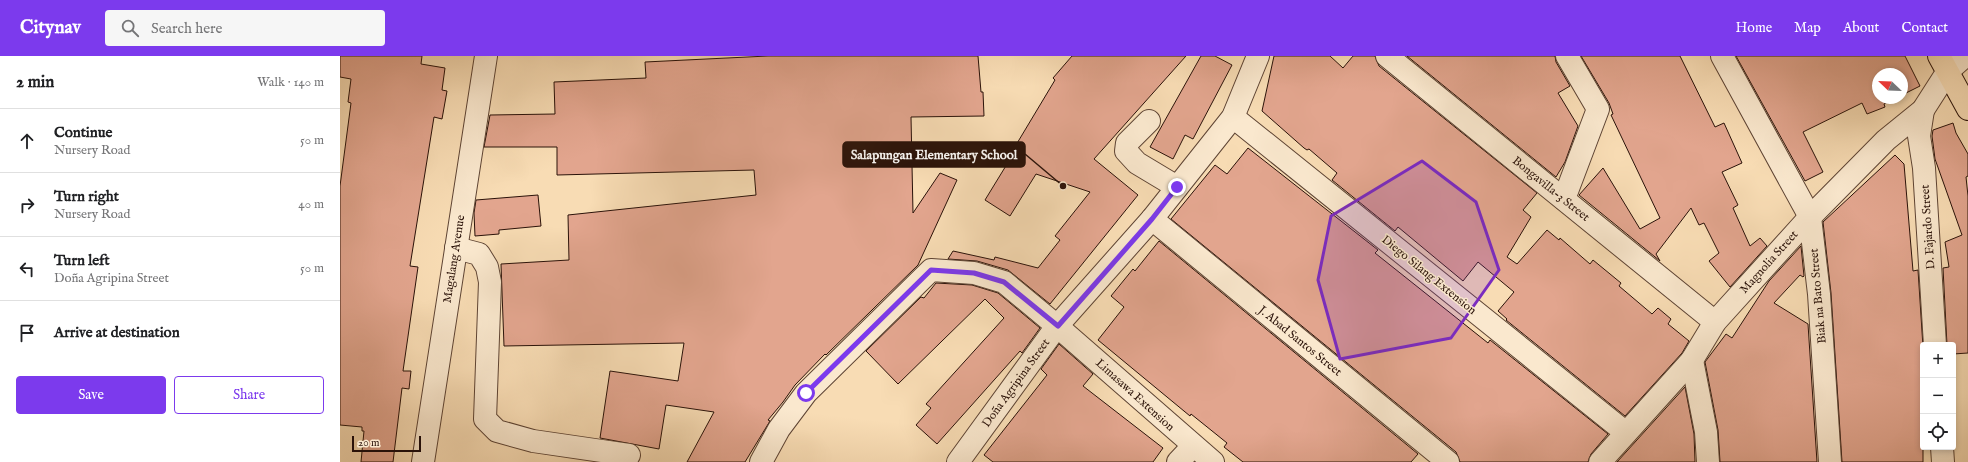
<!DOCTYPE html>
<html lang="en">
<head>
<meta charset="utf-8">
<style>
  body { margin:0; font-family:"IM FELL English",serif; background:#f6f6f6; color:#202124 }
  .controls { position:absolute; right:12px; bottom:12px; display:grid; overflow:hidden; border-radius:4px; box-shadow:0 2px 6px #0003 }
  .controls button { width:36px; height:36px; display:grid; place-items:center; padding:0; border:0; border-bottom:1px solid #e0e0e0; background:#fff; color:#202124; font:20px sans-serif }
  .compass { position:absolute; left:1532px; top:12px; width:36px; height:36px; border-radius:50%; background:#fff; box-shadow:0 2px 6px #0003; rotate:293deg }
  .scale { position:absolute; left:12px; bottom:10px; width:69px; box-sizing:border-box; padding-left:4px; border:2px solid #2a1209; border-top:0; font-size:11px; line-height:14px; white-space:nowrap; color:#2a1209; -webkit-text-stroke:3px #fae8ce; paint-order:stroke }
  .stop { position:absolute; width:12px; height:12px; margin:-9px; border:3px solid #7c3aed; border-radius:50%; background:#fff }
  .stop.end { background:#7c3aed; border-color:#fff; box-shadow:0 1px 4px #0008 }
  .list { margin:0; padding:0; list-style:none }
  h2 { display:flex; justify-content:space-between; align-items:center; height:52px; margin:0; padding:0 16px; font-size:17px }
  h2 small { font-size:13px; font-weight:400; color:#757577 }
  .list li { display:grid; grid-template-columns:26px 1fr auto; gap:12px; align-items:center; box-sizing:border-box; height:64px; padding:0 16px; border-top:1px solid #e0e0e0 }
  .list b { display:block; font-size:15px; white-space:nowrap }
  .list p { margin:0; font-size:13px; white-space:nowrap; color:#757577 }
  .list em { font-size:13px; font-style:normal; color:#757577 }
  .actions { display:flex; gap:8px; padding:12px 16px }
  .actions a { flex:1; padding:9px 0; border:1px solid #7c3aed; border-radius:4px; text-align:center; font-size:14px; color:#7c3aed }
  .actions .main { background:#7c3aed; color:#fff }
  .icon { flex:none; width:22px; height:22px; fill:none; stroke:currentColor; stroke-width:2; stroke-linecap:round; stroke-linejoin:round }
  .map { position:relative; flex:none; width:1628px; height:406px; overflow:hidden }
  header { display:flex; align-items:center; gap:24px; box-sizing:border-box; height:56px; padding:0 20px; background:#7c3aed; color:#fff }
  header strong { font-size:19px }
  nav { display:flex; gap:22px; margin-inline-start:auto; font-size:14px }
  .search { width:280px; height:36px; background:#f6f6f6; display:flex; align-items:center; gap:10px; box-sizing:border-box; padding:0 14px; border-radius:4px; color:#757577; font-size:15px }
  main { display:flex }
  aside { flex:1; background:#fff }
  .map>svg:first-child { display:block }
</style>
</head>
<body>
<header>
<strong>Citynav</strong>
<div class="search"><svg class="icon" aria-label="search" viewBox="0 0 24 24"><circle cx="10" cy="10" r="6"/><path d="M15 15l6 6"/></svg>Search here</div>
<nav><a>Home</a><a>Map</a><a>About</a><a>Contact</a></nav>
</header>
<main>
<aside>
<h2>2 min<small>Walk · 140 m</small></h2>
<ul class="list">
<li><svg class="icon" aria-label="ahead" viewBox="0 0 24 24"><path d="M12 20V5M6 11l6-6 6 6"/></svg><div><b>Continue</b><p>Nursery Road</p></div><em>50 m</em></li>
<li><svg class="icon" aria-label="right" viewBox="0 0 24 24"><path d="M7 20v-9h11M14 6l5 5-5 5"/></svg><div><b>Turn right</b><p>Nursery Road</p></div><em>40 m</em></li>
<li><svg class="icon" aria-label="left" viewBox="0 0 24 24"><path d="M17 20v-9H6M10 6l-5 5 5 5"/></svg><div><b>Turn left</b><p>Doña Agripina Street</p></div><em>50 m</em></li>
<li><svg class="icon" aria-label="arrive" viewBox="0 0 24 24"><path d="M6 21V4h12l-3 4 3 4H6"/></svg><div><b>Arrive at destination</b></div></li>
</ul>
<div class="actions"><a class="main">Save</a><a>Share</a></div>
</aside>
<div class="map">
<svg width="1628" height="406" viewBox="0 0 1628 406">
  <rect width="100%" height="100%" fill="#f8dcb4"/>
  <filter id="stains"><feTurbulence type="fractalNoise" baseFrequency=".005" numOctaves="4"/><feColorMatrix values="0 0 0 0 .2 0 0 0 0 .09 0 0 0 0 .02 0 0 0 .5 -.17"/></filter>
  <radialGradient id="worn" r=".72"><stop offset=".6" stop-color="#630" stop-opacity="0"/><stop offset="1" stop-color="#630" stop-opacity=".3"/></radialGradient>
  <g fill="#e2a58e" stroke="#2a1209">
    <polygon points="0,0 82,0 81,8 105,12 102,34 107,35 102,63 94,61 70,210 78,211 63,315 71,315 69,333 62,332 53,406 21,406 24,375 22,375 22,371 0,369 0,130 11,47 8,46 11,23 0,21"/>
    <polygon points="428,0 638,0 641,36 643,36 644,60 571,61 573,157 600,117 617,124 578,209 486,299 485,298 455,329 443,346 428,364 430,365 405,406 347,406 374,356 326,349 319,393 260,382 270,315 338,325 344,287 164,290 161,208 229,204 228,159 416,139 414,114 217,119 217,91 144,91 150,59 215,58 214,26 306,22 305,6"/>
    <polygon points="732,0 846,0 754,103 798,139 710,248 668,214 637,205 608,203 613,195 654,204 655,201 698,212 720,184 715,180 750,136 696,118 670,160 645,144 675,95 673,94 715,24 713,22"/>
    <polygon points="861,0 875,0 892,9 853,83 845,79 833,103 810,91"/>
    <polygon points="934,0 990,0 1003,12 1013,0 1035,0 1039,10 1197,137 1183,154 1191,161 1167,201 1177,208 1207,174 1219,184 1220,182 1250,208 1253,204 1281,227 1279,230 1312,258 1318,252 1331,263 1328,268 1349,285 1342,297 1285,360 1166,264 1167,263 1158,255 1174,236 1138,206 1123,225 1058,171 1055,175 992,124 997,117 969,93 967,94 964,92 922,55"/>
    <polygon points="1067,0 1215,0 1216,6 1230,30 1218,37 1238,70 1225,106 1216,121"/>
    <polygon points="1241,0 1340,0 1375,71 1384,67 1402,107 1382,116 1398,149 1393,152 1410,190 1420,182 1427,190 1390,231 1369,205 1379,197 1364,167 1359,169 1351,152 1316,198 1320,205 1239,139 1263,112 1300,173 1320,162 1271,59 1273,58 1269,47"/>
    <polygon points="1396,0 1565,0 1580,30 1562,39 1562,18 1538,18 1538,42 1555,42 1544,48 1545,51 1527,58 1522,47 1463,76 1483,116 1465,125"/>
    <polygon points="1613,67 1616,77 1628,98 1628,120 1626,121 1628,140 1628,297 1613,298 1613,289 1607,289 1603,212 1609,211 1605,186 1622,179 1595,103 1592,80 1593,74"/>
    <polygon points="908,92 1038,194 1035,197 1148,287 1150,284 1268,378 1251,398 1248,406 1120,406 1116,396 831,163 875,109 887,118"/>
    <polygon points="1555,99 1564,108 1573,215 1578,214 1583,291 1583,307 1581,308 1583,330 1583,406 1502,406 1491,237 1483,166"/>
    <polygon points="198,139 201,170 159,174 159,178 135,180 134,157 136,144"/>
    <polygon points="819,185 1078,398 1071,406 903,406 884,391 887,387 851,358 850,360 758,284 784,251 771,240 793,213 795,215"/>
    <polygon points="1461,190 1464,220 1463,221 1460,219 1434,247 1468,268 1477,406 1380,406 1378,374 1365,306 1386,278 1392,282 1429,225"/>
    <polygon points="596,227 632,229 658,237 700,272 682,297 680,295 597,388 576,369 591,352 586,348 664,262 645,243 558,328 526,295 581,241 584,242"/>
    <polygon points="719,288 753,318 743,330 823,392 813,406 653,406 644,399 707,319 701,313"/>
    <polygon points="1345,331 1354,378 1355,406 1277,406"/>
  </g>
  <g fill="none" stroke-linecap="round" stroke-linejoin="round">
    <defs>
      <g id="minor">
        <polyline points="1047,0 1375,266"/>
        <polyline points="1382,0 1470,161 1479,238 1490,406"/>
        <polyline points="1583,54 1579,80 1584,112 1595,289"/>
        <polyline points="893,61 1285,376"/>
        <polyline points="809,65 787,87 786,95 797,107 837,131"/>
        <polyline points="1224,143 1258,53 1227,0"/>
        <polyline points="812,163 1108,406"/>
        <polyline points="116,192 139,198 147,211 150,226 145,363 157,375 193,385 289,399"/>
        <polyline points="1352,304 1366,376 1368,406"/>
        <polyline points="1602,391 1603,406"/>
        <polyline points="83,406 146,0"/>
        <polyline points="421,406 439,373 466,337 591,214 634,217 664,226 717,270 873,406"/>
        <polyline points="618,406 717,270 812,163 893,61 918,0"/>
        <polyline points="838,406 853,390"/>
        <polyline points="1260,406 1352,304 1375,266 1470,161 1546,84 1583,54 1608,15 1625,0"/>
      </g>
      <polyline id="major" points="1599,0 1628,53"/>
    </defs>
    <use href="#minor" stroke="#5e4434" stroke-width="24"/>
    <use href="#major" stroke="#2a1209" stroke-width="24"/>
    <use href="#minor" stroke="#fae8ce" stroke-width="22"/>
    <use href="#major" stroke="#f8dcb4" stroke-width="22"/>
  </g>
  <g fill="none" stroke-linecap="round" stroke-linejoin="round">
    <polyline stroke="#7c3aed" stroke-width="5" points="466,337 591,214 634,217 664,226 718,270 812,163 837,131"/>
  </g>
  <path fill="#7b2cbf" fill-opacity="0.2" stroke="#7b2cbf" stroke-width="3" stroke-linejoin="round" d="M1082,105L1136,146L1159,214L1111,282L1000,303L978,224L991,160Z"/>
  <g text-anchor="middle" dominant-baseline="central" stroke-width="3" stroke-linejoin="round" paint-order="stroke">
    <g font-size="12" fill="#2a1209" stroke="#fae8ce">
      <text transform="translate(1211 133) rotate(39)">Bongavilla-3 Street</text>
      <text transform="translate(1588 171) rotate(-94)">D. Fajardo Street</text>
      <text transform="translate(114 203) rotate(-81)">Magalang Avenue</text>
      <text transform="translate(1429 206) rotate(-48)">Magnolia Street</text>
      <text transform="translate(1089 219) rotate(39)">Diego Silang Extension</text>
      <text transform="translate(1478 240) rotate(-95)">Biak na Bato Street</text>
      <text transform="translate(960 285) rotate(39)">J. Abad Santos Street</text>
      <text transform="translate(676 327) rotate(-54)">Doña Agripina Street</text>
      <text transform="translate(795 339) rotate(42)">Limasawa Extension</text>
    </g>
  </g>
  <path fill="none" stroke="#2a1209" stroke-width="1.5" d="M723 130L685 98"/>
  <circle fill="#2a1209" stroke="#fae8ce" stroke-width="1.5" cx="723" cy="130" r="4"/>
  <rect fill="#2a1209" stroke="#2a1209" stroke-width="1.5" x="503" y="86" width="182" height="25" rx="4"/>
  <g font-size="13" text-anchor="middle" font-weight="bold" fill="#fff">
    <text x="594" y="103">Salapungan Elementary School</text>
  </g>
  <rect width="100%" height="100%" filter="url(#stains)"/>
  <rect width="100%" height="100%" fill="url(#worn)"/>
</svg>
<div class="controls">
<button>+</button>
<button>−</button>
<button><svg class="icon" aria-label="locate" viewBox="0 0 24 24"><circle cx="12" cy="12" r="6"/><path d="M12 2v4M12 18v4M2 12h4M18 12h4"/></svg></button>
</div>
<svg class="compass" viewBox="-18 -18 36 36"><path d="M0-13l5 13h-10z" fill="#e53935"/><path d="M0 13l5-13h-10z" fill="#757577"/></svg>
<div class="scale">20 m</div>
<div class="stop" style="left:466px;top:337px"></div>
<div class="stop end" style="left:837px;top:131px"></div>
</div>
</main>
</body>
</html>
